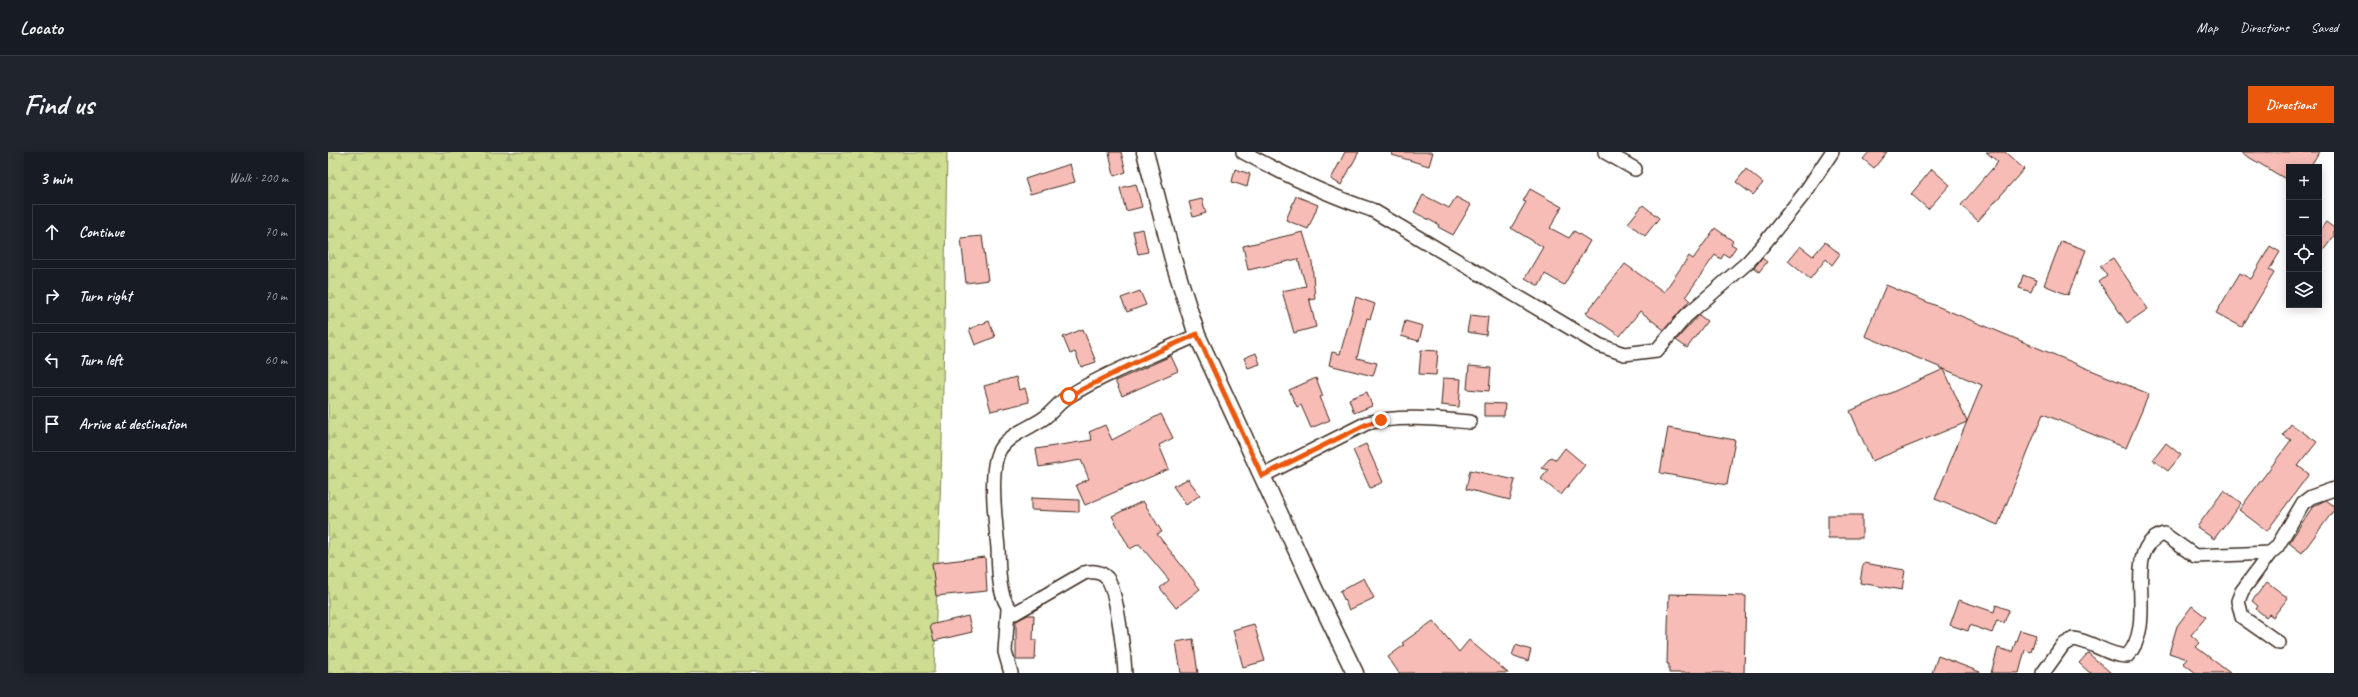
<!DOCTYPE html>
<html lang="en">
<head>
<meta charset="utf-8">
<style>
  body { margin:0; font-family:Caveat,sans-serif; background:#20242c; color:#f1f3f6 }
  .controls { position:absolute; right:12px; top:12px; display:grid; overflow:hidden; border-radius:0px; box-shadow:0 2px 10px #0003 }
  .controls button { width:36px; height:36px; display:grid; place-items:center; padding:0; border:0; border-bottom:1px solid #363941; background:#171b24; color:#f1f3f6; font:20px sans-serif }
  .stop { position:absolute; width:12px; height:12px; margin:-9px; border:3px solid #ea580c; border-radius:50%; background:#fff }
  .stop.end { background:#ea580c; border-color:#fff; box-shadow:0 1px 4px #0008 }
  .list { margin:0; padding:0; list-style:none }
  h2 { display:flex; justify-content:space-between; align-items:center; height:52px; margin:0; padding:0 16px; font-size:17px }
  h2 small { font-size:13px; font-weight:400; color:#9ea1a6 }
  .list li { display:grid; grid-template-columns:26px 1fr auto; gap:12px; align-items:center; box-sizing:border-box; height:56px; margin:0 8px 8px; padding:0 8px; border:1px solid #363941; border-radius:0px }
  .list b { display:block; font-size:15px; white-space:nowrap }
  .list em { font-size:13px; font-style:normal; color:#9ea1a6 }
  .icon { flex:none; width:22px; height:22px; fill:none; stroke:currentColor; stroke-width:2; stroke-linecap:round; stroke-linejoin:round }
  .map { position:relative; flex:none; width:2006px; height:521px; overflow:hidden; border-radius:0px }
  header { display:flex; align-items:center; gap:24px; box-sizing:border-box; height:56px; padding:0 20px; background:#171b24; border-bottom:1px solid #363941 }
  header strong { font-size:19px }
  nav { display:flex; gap:22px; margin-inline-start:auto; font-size:14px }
  .intro { display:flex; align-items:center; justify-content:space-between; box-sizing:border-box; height:96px; padding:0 24px }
  h1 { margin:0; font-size:28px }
  .button { padding:10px 18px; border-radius:0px; background:#ea580c; color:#fff; font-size:14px; font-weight:700 }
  main { display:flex; gap:24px; padding:0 24px }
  aside { flex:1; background:#171b24; border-radius:0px; box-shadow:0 2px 10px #0003 }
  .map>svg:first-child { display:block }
</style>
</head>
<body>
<header>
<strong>Locato</strong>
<nav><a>Map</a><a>Directions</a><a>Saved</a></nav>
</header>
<div class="intro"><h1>Find us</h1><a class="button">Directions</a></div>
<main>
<aside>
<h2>3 min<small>Walk · 200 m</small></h2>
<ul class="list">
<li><svg class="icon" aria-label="ahead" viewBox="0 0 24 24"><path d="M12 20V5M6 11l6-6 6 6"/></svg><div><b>Continue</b></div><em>70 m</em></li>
<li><svg class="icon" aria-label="right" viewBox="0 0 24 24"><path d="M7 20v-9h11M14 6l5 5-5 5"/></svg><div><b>Turn right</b></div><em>70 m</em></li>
<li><svg class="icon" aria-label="left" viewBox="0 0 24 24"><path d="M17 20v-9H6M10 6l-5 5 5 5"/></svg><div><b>Turn left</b></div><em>60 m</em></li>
<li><svg class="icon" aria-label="arrive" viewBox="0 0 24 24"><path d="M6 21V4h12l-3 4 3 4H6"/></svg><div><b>Arrive at destination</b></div></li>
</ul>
</aside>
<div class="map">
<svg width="2006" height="521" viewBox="0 0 2006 521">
  <defs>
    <pattern id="forest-firs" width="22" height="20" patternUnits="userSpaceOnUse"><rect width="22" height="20" fill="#cddd91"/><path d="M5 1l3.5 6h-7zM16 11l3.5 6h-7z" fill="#b1be7d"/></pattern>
  </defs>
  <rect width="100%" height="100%" fill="#fff"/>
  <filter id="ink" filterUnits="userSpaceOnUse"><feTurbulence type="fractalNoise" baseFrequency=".025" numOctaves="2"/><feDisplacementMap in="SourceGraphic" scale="8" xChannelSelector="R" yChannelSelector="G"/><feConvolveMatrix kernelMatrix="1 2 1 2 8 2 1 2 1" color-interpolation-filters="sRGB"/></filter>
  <g filter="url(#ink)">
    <polygon fill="url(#forest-firs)" stroke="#848458" points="0,0 619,0 614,292 606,521 0,521"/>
    <g fill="#f8bcb7" stroke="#3b2a1e">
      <polygon points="781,0 793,0 798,20 786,24"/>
      <polygon points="1017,0 1031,0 1013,33 1003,27"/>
      <polygon points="1065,0 1105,0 1101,14 1064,3"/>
      <polygon points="1541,0 1559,0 1546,16 1535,7"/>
      <polygon points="1658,0 1677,0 1696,17 1650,69 1633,53 1670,10"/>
      <polygon points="1912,0 1991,0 1982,15 1961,15 1961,29"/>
      <polygon points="742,12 747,30 702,42 697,27"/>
      <polygon points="907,17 922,22 919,35 904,30"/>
      <polygon points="1418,17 1435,31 1425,43 1408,30"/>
      <polygon points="1604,17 1622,33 1600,57 1583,42"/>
      <polygon points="808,32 814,55 798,59 792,36"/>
      <polygon points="1202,37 1234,55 1222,76 1241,86 1246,79 1262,89 1236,133 1217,122 1211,134 1197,126 1215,95 1183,76 1198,50 1195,49"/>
      <polygon points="1095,43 1121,56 1128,45 1143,53 1125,83 1110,75 1111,73 1086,60"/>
      <polygon points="968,44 990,53 980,77 958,68"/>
      <polygon points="874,47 878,61 865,65 861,50"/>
      <polygon points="1315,53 1331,66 1317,84 1300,71"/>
      <polygon points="1998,70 2006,76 2006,84 1991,104 1991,79"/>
      <polygon points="1387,76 1405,89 1403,92 1408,95 1401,105 1396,102 1393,107 1387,103 1358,144 1362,148 1336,178 1312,159 1292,184 1258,161 1297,112 1336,140 1361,104 1365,107"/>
      <polygon points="815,77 820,100 810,102 805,79"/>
      <polygon points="975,80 984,110 987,147 982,148 981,145 988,175 966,181 954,139 978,134 970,107 920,118 915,94"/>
      <polygon points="654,84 660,128 638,131 633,86"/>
      <polygon points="1733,89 1758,98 1740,143 1716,133"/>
      <polygon points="1497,90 1512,102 1504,113 1498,107 1482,127 1460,109 1472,94 1485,104"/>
      <polygon points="1942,94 1952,100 1941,118 1946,121 1914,175 1888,161 1912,121 1923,127"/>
      <polygon points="1434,106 1439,110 1431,120 1426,116"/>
      <polygon points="1785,106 1820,157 1799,171 1771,130 1779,124 1772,114"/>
      <polygon points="1695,123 1708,128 1703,140 1691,136"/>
      <polygon points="1558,133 1821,242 1798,296 1715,262 1670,373 1607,347 1654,233 1537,184"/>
      <polygon points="812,139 818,153 799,160 793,146"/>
      <polygon points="1028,145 1047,152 1042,167 1039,166 1029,206 1049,211 1045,224 1001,213 1004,200 1012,202"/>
      <polygon points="1142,163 1160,165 1158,183 1139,180"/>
      <polygon points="1371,163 1379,169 1359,196 1348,188"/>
      <polygon points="661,169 667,185 647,193 641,177"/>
      <polygon points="1077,169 1095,174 1091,189 1073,184"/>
      <polygon points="755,177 768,210 753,215 747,200 742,202 735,185"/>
      <polygon points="1093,198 1110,199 1108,223 1091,222"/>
      <polygon points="928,201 932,212 920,216 916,206"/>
      <polygon points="843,204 850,219 794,244 787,229"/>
      <polygon points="1141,214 1163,216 1161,239 1139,237"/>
      <polygon points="1616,217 1639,270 1544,309 1522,259"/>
      <polygon points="688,225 691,238 697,236 701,250 663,259 656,234"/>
      <polygon points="988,226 995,244 992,245 1002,268 983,276 973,253 969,255 961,238"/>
      <polygon points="1115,226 1133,227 1131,255 1113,253"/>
      <polygon points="1039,240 1044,254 1026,261 1021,247"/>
      <polygon points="1156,251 1177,252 1176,264 1156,264"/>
      <polygon points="833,262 845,286 831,293 841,317 757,353 748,333 761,327 753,308 711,315 708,297 764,288 761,280 777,273 784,288"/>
      <polygon points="1963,272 1989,290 1970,314 1981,322 1939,379 1911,358 1963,288 1955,283"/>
      <polygon points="1340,276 1407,288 1399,333 1332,321"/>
      <polygon points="1838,291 1853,303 1840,319 1825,308"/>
      <polygon points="1038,292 1055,330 1042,336 1025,298"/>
      <polygon points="1237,296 1257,313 1233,343 1213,327 1220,318 1213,316 1223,305 1228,308"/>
      <polygon points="1142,318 1187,328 1182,348 1138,337"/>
      <polygon points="860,327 872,343 858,353 845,334"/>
      <polygon points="1896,338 1913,351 1886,387 1869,375"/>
      <polygon points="703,346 751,348 751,360 703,358"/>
      <polygon points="1998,348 2006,354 2006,358 1974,401 1961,391 1985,354"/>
      <polygon points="815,349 834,380 829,382 872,437 848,456 832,436 841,428 811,392 802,397 784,364"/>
      <rect x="1500" y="363" width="34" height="23"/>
      <polygon points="657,405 659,439 608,444 604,411"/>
      <polygon points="1535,411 1577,418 1574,438 1532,431"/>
      <polygon points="1036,426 1046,446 1021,458 1012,439"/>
      <polygon points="1939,430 1960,446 1945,465 1941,462 1938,465 1928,457 1930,454 1924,449"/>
      <polygon points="1341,442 1418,444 1416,521 1341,521 1341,512 1339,512"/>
      <polygon points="1631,448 1666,460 1668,453 1681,458 1676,471 1669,468 1664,481 1642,473 1640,479 1622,473"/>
      <polygon points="1864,454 1878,465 1863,483 1872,491 1868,495 1902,521 1868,521 1855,511 1859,507 1841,501 1849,474"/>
      <polygon points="700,463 706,463 705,488 708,488 707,508 688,508 688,469"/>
      <polygon points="640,464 644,480 606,489 602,473"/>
      <polygon points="1105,469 1131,500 1141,488 1180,521 1071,521 1060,505 1076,493 1074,491"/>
      <polygon points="926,472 937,509 915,515 905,478"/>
      <polygon points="1692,478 1708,483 1703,500 1697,498 1691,521 1663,521 1670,496 1684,500"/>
      <polygon points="865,487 870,521 853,521 848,490"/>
      <polygon points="1188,493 1203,498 1200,509 1184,503"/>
      <polygon points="1760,501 1783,521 1762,521 1751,511"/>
      <polygon points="1610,504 1652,520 1652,521 1604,521"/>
    </g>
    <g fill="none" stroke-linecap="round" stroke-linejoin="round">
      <defs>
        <g id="minor">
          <path d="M915,0C957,23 999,43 1044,58L1271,193L1296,202L1329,198L1358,164L1420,110L1435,93L1476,42L1504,0"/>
          <polyline points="1277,0 1307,17"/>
          <path d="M934,324L1039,271C1072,263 1108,267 1142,270"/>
          <polyline points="680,457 677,500 683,521"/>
          <polyline points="1951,491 1914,465 1910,449 1914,439 1942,401 1949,395 1975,351 1983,345 2006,337"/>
          <path d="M797,521C796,503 789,438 779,426C772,419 765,419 756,421L687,461C669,450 671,415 670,396C668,373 660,317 672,297C682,282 702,276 716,266C725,260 731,250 741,244C781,219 827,203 869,183"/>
          <path d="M1715,521L1735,493L1745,487C1764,489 1780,504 1799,504C1832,470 1790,396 1836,382L1867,404L1942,401"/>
        </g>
        <polyline id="tertiary" points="817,0 846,111 869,183 991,447 1027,521"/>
      </defs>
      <use href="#minor" stroke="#3b2a1e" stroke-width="16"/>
      <use href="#tertiary" stroke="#3b2a1e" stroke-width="19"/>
      <use href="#minor" stroke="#fff" stroke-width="13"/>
      <use href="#tertiary" stroke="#fff" stroke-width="16"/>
    </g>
  </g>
  <g fill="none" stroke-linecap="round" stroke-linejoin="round" filter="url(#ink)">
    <polyline stroke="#ea580c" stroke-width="5" points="741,244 818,205 869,182 934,324 1039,272 1053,268"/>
  </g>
</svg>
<div class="controls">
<button>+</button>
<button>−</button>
<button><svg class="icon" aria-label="locate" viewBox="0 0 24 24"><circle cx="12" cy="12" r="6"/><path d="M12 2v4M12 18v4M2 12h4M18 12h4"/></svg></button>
<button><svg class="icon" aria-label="layers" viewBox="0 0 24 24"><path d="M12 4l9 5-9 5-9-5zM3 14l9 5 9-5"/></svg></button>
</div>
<div class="stop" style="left:741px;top:244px"></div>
<div class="stop end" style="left:1053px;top:268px"></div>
</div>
</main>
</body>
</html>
